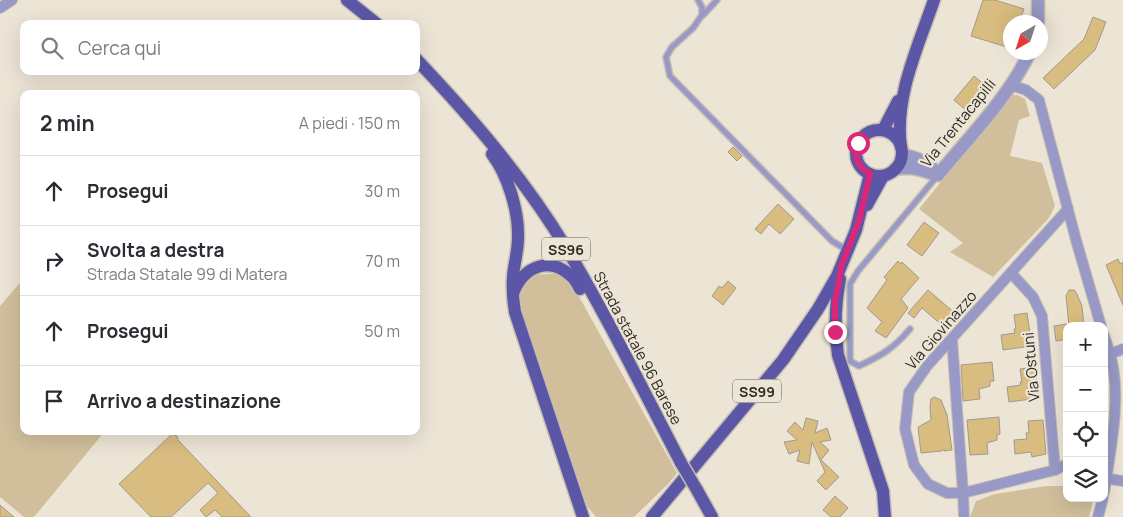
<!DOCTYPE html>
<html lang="it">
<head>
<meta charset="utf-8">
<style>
  body { margin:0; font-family:Manrope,sans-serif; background:#f7f7f7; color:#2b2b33 }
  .controls { position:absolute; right:15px; bottom:15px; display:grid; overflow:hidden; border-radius:10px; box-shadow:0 5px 20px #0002 }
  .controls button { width:45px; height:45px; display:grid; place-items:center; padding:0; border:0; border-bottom:1px solid #e1e1e2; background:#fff; color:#2b2b33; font:25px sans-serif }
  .compass { position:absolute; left:1003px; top:15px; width:45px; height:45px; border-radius:50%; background:#fff; box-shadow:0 5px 20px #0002; rotate:219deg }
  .stop { position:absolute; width:15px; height:15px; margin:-11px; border:4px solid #db2777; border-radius:50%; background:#fff }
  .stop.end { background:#db2777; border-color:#fff; box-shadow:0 1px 5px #0008 }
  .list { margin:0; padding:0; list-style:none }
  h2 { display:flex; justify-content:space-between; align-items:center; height:65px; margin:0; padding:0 20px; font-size:21px }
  h2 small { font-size:16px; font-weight:400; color:#7c7c81 }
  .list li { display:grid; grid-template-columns:32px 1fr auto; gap:15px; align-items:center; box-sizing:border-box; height:70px; padding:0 20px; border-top:1px solid #e1e1e2 }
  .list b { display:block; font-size:19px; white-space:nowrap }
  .list p { margin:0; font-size:16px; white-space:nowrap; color:#7c7c81 }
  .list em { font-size:16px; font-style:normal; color:#7c7c81 }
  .icon { flex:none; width:28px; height:28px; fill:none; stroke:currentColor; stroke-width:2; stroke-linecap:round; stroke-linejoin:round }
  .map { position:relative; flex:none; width:1123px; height:517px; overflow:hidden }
  .search { position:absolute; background:#fff; box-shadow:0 5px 20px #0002; left:20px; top:20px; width:400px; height:55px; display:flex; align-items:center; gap:12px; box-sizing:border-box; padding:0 18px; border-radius:10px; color:#7c7c81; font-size:19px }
  .panel { position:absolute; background:#fff; box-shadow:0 5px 20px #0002; left:20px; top:90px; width:400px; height:345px; border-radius:10px }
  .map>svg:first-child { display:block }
</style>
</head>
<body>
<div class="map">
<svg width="1123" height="517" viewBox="0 0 1123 517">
  <rect width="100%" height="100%" fill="#ece4d5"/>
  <g fill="#d1bf9b">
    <polygon points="1011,95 1017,95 1025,99 1030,116 1019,120 1010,156 1042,163 1055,206 1049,218 993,277 950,252 963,243 919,209"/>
    <polygon points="558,273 572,284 677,473 668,484 634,517 596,517 587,506 517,304 518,291 535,275"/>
    <polygon points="24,278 24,431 105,431 34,517 24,517 0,497 0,306"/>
    <polygon points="1046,486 1067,486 1067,498 1094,498 1089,517 970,517 976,501 995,494"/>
  </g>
  <g fill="#d9bc7f" stroke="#a19a8c">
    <polygon points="983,0 995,0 1024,9 1019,22 1010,22 1010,48 971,36"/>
    <polygon points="1093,17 1106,22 1095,50 1054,89 1043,78 1084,39"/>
    <polygon points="974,76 986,86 977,98 979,99 968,112 954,100"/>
    <polygon points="733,147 742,156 737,161 728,152"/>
    <polygon points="778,204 794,219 780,234 769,224 761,234 755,229"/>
    <polygon points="924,222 939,233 922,256 907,245"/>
    <polygon points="1118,259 1120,264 1123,262 1123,305 1106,265"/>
    <polygon points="898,261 901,264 902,262 919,278 901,299 908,308 886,338 875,331 882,322 867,308 887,280 884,277"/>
    <polygon points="728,281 736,288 723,305 712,296 719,286 722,288"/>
    <polygon points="928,290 956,314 944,327 922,308 914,318 908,313"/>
    <polygon points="1069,290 1074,290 1076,292 1082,306 1084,326 1069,326 1066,296"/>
    <polygon points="1027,313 1032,346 1003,350 1001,335 1015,333 1014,329 1016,329 1014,315"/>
    <polygon points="1067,324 1067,339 1056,341 1054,326"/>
    <polygon points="992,362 994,381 990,381 990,386 979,389 980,399 963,401 961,365"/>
    <polygon points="1035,367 1039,398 1009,402 1007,387 1021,385 1020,382 1022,382 1020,369"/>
    <polygon points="934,397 941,400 947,415 952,450 944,451 944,449 942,451 921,453 918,427 931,420 930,407 931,399"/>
    <polygon points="999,417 1000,434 997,435 997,440 987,443 988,454 970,455 967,420"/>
    <polygon points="806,418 818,421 815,433 827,428 831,440 820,442 829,450 821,460 839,477 826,490 817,481 825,472 812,442 809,464 797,461 800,450 789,454 784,442 797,440 787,431 795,422 803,430"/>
    <polygon points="1043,420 1046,454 1032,457 1031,452 1015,454 1014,440 1027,439 1026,433 1029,433 1028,421"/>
    <polygon points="172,434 177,436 178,440 251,517 222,517 215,510 206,517 200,510 218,493 208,483 171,517 151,517 119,484"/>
    <polygon points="835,496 848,508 840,517 831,517 823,510"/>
    <polygon points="0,505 14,517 0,517"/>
  </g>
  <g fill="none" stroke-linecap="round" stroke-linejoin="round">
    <defs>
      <g id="service">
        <polyline points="698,0 702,7 702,15 693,28 672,47 666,57 670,76 832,241 847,250"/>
        <polyline points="703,15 717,0"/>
        <path d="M910,329C893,349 882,355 859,366L850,361V284L858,271L938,175"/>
      </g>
      <g id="minor">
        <polyline points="0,8 12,0"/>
        <polyline points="1011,85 1026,90 1039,100 1076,240 1101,326"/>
        <polyline points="1011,273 1033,297 1042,316 1055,470"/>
        <path d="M1104,335C1107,344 1110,353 1112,362C1121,401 1110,453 1104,493"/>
        <polyline points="952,339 963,493 964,517"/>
        <polyline points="1110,354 1123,349"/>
        <polyline points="1067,464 1055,470 963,493 947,493 928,484 914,465 905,429 909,392 927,366 1068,209"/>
        <polyline points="1104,478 1123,481"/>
        <polyline points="1098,517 1103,498"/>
      </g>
      <g id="tertiary">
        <polyline points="1038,22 1038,0"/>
        <path d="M902,155C914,157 923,160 933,169"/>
        <path d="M895,169C915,166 919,170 938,175"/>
        <path d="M938,175C970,136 1008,98 1030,52"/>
      </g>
      <g id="primary">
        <polyline points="347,0 377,24"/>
        <path d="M416,59C471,117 523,177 565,246C607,316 643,390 681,463"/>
        <polyline points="883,130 898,101"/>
        <circle cx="879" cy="153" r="23"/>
        <path d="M901,147C894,97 918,47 934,0"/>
        <path d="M492,154C508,175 519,212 518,238C518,251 514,264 513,277C512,289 513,300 515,312L583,517"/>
        <polyline points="867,205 883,176"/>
        <path d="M840,279C835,305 834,329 838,355L883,491L885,517"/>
        <path d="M514,291C525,266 550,256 571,276C575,279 578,285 580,289"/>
        <polyline points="697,490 712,517"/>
        <polyline points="652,517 783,360 818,309 837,276 856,230 870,174"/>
      </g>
    </defs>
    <use href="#service" stroke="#c6bfb2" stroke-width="8"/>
    <use href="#minor" stroke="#c6bfb2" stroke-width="12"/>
    <use href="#tertiary" stroke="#c6bfb2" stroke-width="15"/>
    <use href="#primary" stroke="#c6bfb2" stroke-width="15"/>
    <use href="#service" stroke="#9899c6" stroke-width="5"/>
    <use href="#minor" stroke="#9899c6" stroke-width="10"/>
    <use href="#tertiary" stroke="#9899c6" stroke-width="12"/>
    <use href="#primary" stroke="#5b57a6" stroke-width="12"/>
    <defs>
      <polyline id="primary-bridge" points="681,463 697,490"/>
    </defs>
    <use href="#primary-bridge" stroke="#c6bfb2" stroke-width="15" stroke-linecap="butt"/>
    <use href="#primary-bridge" stroke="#5b57a6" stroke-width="12"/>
  </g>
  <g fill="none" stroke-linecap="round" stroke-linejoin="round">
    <path stroke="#db2777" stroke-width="6" d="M835,332V302L842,264L859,221L870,174C857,166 854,157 858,143"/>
  </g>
  <g text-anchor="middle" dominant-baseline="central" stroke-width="4.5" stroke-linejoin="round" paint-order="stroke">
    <g fill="#ece4d5" stroke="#67625a" stroke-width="1">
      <rect x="542" y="237.5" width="48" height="23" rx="4"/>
      <rect x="733" y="379.5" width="48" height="23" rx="4"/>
    </g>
    <g font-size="14" font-weight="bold" fill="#2e2b25">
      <text x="566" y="249">SS96</text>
      <text x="757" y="391">SS99</text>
    </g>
    <g font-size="15" fill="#2e2b25" stroke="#ece4d5">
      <text transform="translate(958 123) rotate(-51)">Via Trentacapilli</text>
      <text transform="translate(941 330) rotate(-49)">Via Giovinazzo</text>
      <text transform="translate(638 348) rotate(62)">Strada statale 96 Barese</text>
      <text transform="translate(1031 367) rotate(-95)">Via Ostuni</text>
    </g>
  </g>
</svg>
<div class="controls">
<button>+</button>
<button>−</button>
<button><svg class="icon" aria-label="locate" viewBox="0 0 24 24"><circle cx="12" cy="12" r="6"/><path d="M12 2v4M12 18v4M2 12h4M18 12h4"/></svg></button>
<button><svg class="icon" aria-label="layers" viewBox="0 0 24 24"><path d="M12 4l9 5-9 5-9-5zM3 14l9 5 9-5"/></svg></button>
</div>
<svg class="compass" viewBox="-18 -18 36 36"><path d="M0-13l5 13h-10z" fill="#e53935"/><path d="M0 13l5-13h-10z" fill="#7c7c81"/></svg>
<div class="stop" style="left:858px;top:143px"></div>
<div class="stop end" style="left:835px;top:332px"></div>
<div class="search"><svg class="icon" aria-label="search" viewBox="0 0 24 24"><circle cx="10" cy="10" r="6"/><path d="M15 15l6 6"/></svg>Cerca qui</div>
<section class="panel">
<h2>2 min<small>A piedi · 150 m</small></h2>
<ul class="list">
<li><svg class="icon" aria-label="ahead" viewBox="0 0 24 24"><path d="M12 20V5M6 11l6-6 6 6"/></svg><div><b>Prosegui</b></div><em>30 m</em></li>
<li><svg class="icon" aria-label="right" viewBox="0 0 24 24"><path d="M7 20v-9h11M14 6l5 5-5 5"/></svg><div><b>Svolta a destra</b><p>Strada Statale 99 di Matera</p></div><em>70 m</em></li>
<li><svg class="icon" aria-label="ahead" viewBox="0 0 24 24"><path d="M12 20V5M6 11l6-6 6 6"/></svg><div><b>Prosegui</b></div><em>50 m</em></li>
<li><svg class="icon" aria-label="arrive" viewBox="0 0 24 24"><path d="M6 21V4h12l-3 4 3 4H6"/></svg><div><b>Arrivo a destinazione</b></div></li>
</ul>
</section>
</div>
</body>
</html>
